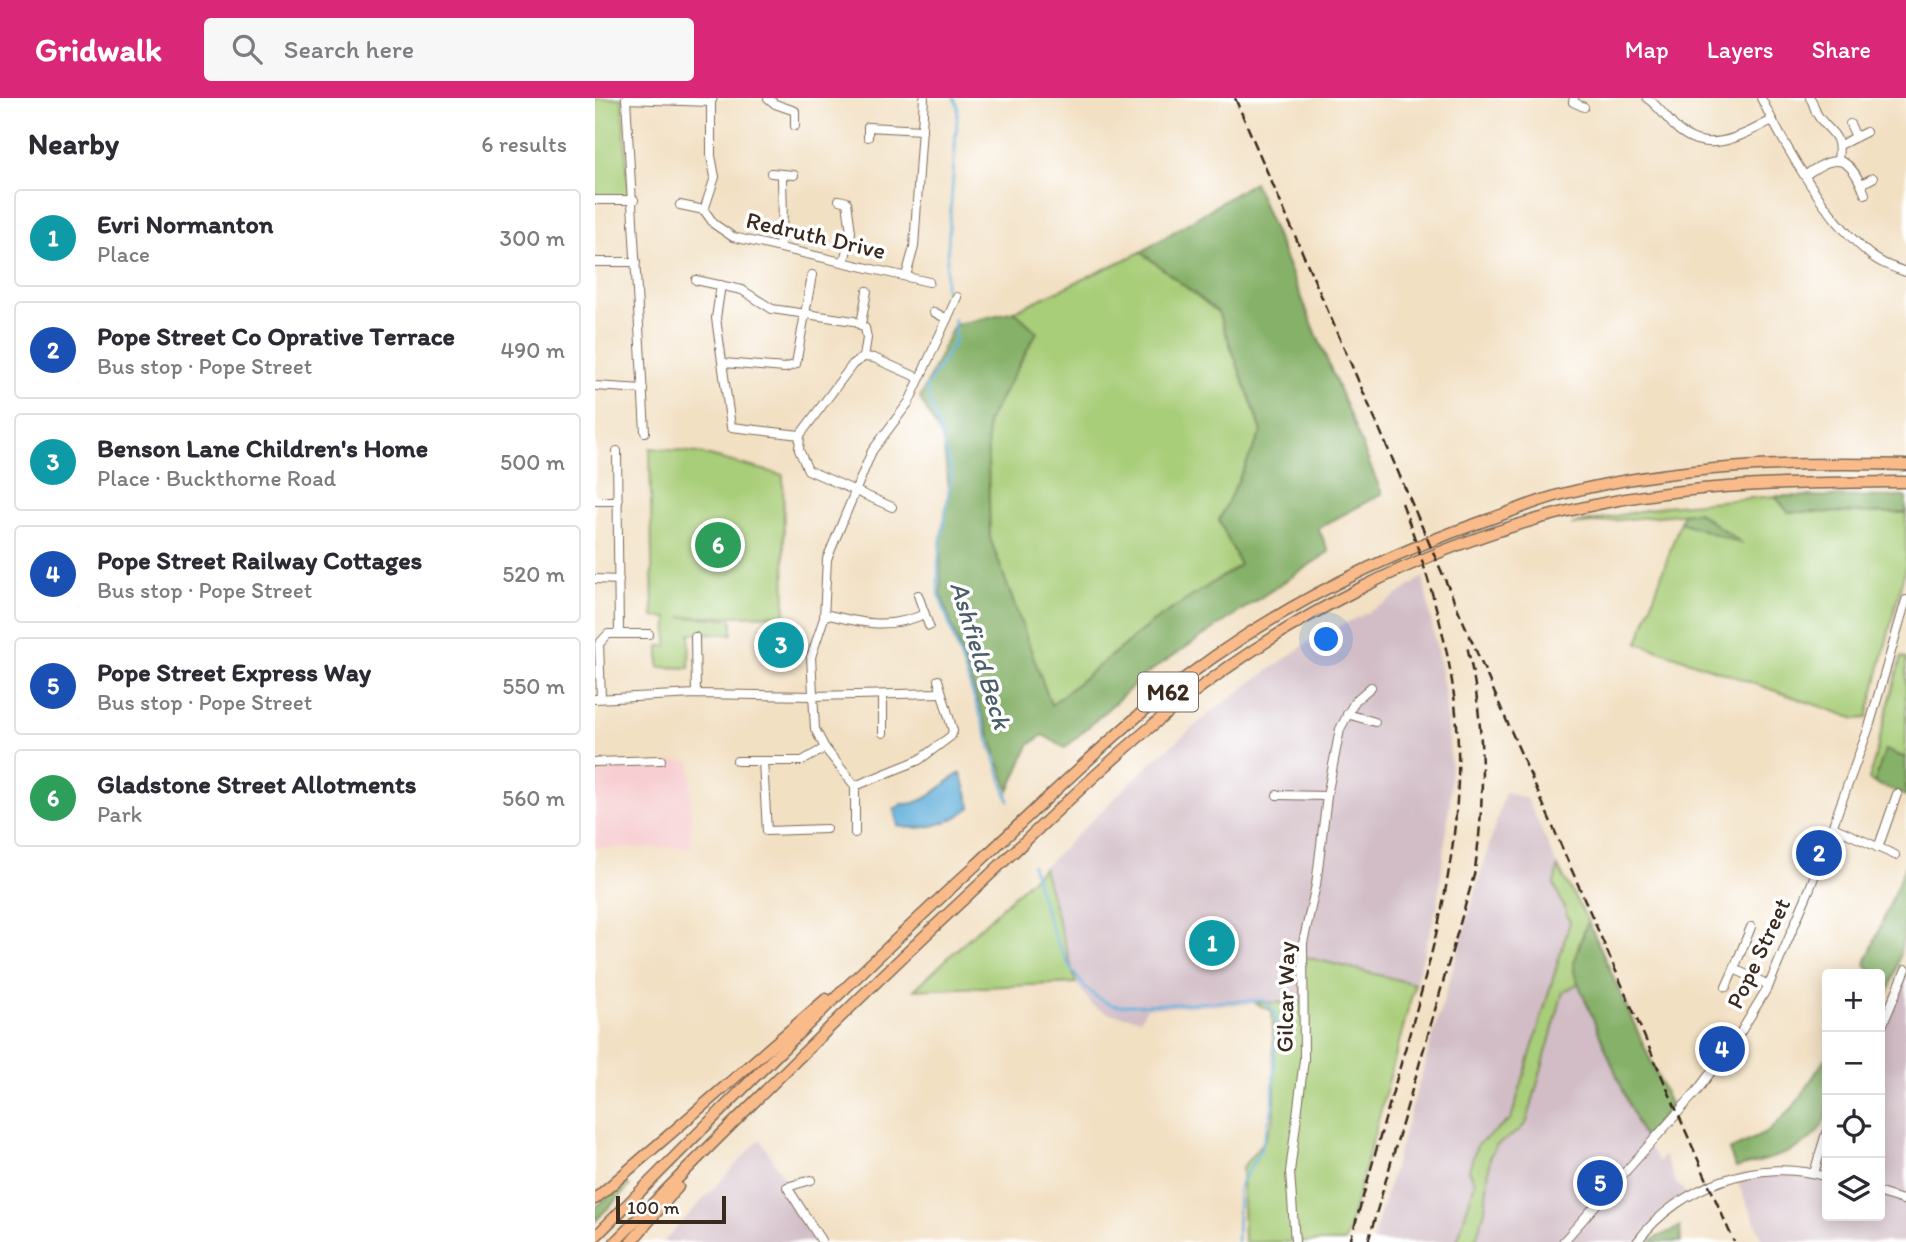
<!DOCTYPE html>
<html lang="en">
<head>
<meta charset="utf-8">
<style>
  body { margin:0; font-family:Itim,sans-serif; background:#f7f7f7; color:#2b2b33 }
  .controls { position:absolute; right:21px; bottom:21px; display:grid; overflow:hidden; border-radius:7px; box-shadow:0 4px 18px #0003 }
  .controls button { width:63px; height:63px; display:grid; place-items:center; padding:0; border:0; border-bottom:2px solid #e1e1e2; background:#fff; color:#2b2b33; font:35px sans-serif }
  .scale { position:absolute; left:21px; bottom:18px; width:110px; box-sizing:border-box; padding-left:7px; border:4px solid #3b2a1e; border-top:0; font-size:19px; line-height:24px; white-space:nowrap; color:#3b2a1e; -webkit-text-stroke:5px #fff; paint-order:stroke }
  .you { position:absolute; left:732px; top:542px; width:24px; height:24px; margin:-18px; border:5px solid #fff; border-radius:50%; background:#1a73e8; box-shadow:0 0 0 10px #1a73e833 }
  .badge { display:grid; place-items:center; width:46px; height:46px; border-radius:50%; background:#db2777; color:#fff; font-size:23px; font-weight:700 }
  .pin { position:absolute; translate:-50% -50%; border:4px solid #fff; box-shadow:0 2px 7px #0006 }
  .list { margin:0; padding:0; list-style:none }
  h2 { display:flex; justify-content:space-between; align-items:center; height:91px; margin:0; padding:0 28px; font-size:30px }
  h2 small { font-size:23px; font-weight:400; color:#7c7c81 }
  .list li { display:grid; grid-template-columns:46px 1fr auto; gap:21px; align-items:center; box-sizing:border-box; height:98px; margin:0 14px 14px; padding:0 14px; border:2px solid #e1e1e2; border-radius:7px }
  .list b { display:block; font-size:26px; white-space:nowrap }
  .list p { margin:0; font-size:23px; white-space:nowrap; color:#7c7c81 }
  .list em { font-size:23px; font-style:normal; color:#7c7c81 }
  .icon { flex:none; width:38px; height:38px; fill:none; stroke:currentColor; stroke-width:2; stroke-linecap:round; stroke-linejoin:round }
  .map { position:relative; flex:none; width:1311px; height:1144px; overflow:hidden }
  header { display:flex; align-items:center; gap:42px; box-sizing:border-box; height:98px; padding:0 35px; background:#db2777; color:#fff }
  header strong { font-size:33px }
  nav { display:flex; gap:38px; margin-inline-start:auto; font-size:24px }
  .search { width:490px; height:63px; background:#f7f7f7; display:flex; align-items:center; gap:18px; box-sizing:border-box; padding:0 24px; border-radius:7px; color:#7c7c81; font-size:26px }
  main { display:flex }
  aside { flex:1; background:#fff }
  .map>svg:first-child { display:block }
</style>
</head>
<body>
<header>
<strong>Gridwalk</strong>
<div class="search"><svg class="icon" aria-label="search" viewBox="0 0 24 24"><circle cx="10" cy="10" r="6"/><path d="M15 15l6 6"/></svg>Search here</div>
<nav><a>Map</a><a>Layers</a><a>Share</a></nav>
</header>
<main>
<aside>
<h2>Nearby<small>6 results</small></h2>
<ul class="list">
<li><span class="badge" style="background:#0f9aa8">1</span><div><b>Evri Normanton</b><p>Place</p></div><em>300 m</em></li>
<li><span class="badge" style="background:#1a4fb4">2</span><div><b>Pope Street Co Oprative Terrace</b><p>Bus stop · Pope Street</p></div><em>490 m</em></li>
<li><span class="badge" style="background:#0f9aa8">3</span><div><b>Benson Lane Children's Home</b><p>Place · Buckthorne Road</p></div><em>500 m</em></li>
<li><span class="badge" style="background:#1a4fb4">4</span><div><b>Pope Street Railway Cottages</b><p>Bus stop · Pope Street</p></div><em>520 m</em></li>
<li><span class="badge" style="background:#1a4fb4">5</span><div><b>Pope Street Express Way</b><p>Bus stop · Pope Street</p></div><em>550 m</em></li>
<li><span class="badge" style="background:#2e9e5b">6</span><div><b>Gladstone Street Allotments</b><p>Park</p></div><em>560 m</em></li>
</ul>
</aside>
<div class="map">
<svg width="1311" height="1144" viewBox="0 0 1311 1144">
  <rect width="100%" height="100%" fill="#fff"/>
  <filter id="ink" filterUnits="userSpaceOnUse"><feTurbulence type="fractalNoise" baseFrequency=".0143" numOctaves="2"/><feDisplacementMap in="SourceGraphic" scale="14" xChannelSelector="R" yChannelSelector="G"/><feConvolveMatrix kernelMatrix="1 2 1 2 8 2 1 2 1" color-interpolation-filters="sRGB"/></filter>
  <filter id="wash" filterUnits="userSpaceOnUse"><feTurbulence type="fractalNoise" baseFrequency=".00686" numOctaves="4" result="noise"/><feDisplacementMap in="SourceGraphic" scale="28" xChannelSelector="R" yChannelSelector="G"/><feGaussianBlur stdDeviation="1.57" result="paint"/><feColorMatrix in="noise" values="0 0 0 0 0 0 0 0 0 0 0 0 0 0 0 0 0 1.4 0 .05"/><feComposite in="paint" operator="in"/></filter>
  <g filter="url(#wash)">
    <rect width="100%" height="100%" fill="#f2e0c3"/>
    <polygon fill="#f7cfd2" points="75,663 96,663 96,749 0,750 0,670 73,669"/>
    <g fill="#d2bdc6">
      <polygon points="828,479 850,595 856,667 855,704 842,809 820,886 708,858 708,904 552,910 546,921 512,915 498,908 481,885 448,770 558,663 618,612 715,543 791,505"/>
      <polygon points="910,694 932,701 963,769 959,786 975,823 916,1021 882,1047 880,1084 862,1144 777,1144"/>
      <polygon points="1311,871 1311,1144 1169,1144 1140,1079 1148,1076 1219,1075 1232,1032 1232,1118 1285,1118 1285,933"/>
      <polygon points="984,885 1045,1033 1063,1064 1069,1057 1081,1085 1095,1099 1042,1144 880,1144 890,1112 895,1058 901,1048 929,1028 968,894"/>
      <polygon points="165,1041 227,1144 68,1144"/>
    </g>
    <g fill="#a9ce79" stroke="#727c4c" stroke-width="2">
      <polygon points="0,0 27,0 34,99 0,100"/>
      <polygon points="546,154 623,214 667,334 624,422 645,467 556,525 456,607 395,440 392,325 441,234 419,213"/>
      <polygon points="55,350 103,355 188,377 190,517 86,519 137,521 137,536 95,535 94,570 64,569 64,548 72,548 73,520 58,519"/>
      <polygon points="1180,398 1193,414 1311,415 1311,467 1272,620 1261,621 1043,545 1085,424 1145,444 1103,414 976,427 1070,408"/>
      <polygon points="1306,559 1311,561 1311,660 1290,652 1279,685 1274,682"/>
      <path d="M963,769L993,823C986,843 973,865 984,885L968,894L932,1023L925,1032L901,1048L895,1058L890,1112L880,1144H862L880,1084L874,1072L882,1047L916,1021L975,824L959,786Z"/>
      <polygon points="448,770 481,885 319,892"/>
      <polygon points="707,858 820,886 750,1144 649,1144 647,1070 669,1043 678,1023 680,1003 677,913 660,905 708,904"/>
    </g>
    <g fill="#86b169" stroke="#606e44" stroke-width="2">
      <polygon points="659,84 787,396 723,430 734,454 551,576 470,650 448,637 434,647 414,693 346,496 345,446 354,392 348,342 325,300 359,227 419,213 442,234 392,325 395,440 456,607 556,525 645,467 624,422 667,333 623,214 546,154"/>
      <polygon points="1180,398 1311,399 1311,415 1193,414"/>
      <polygon points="1102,414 1148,446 1085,424 1088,416"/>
      <polygon points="1290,652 1311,660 1311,698 1279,685"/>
      <path d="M1311,766C1311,825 1311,858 1285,912V876H1277L1270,866Z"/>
      <polygon points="993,823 1076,1008 1050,1040 1045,1033 979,875 979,865"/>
      <path d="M1232,958C1232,976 1237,1002 1231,1018C1219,1054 1173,1061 1141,1070L1134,1052L1173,1034L1199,1008Z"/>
      <polygon points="30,1085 35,1088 0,1123 0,1110"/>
      <polygon points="1085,1129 1086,1144 1056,1144 1058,1141"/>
    </g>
    <path fill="#60afda" stroke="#4e6c7c" stroke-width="2" d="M366,675L376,709C357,725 328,734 303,728L299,712L307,706C334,707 345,686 366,675Z"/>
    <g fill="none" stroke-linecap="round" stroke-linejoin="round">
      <g stroke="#60afda" stroke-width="2.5">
        <polyline points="352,201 350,189 363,8 359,0"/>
        <polyline points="359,221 360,243 331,290 357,374 343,463 343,493 414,703"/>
        <path d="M437,767C448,810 473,900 523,908L669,902L681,916L678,1008L666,1051L644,1088L642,1144"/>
      </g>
    </g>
  </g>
  <g filter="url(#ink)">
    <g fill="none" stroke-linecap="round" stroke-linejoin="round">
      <defs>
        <g id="minor">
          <polyline points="31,0 50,334"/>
          <polyline points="173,0 180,6 200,13 200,28"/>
          <polyline points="979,0 978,4 989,9"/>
          <path d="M1052,0C1063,8 1070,18 1079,28C1110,59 1145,39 1177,22"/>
          <path d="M1166,0C1191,50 1230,119 1273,155C1284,165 1297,169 1311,174"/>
          <path d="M1215,0C1219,5 1219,11 1222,16C1234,36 1247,33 1243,62"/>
          <polyline points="31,1 116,4 118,0"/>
          <polyline points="116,4 116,58 120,79 109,112 119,126 138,139 334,184"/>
          <polyline points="1255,26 1261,39"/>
          <polyline points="273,39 273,29 327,32"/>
          <polyline points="1245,47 1271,34"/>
          <polyline points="176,75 199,77"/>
          <path d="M1211,77C1243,53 1256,60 1270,96"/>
          <polyline points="1266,86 1278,80"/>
          <polyline points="0,102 39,102"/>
          <polyline points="244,102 252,104 256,134 249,164"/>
          <polyline points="85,107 109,112"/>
          <path d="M184,149C190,123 187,101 187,76"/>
          <polyline points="0,164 41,164"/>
          <polyline points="311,178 319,149 329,0"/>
          <polyline points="101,182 147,192 177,211 259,223 270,230 272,240 269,259 258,266 205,337 204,352 213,372 297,409"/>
          <polyline points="126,187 121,220 136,329 205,337"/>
          <polyline points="339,214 352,221"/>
          <polyline points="266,226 272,193"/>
          <polyline points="269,259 279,260 324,280"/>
          <polyline points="129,265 190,270 201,266 217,177"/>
          <polyline points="0,288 48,291"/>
          <polyline points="22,353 24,535"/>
          <polyline points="0,403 23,403"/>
          <polyline points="0,481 24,482"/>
          <polyline points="323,497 334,528"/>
          <path d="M230,516C268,525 292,532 330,516"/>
          <polyline points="100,539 101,596"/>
          <polyline points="288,597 288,635"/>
          <polyline points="6,600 4,546 13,536 54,536"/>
          <polyline points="0,601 101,596 218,598 346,595"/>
          <polyline points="752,616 780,624"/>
          <polyline points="142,663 207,663 230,650"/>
          <polyline points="168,663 172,733 231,731"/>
          <polyline points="0,664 66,662"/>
          <polyline points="260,688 324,662 356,638 358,633 343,582"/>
          <polyline points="682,697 732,698"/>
          <polyline points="1238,729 1300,757"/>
          <polyline points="260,735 260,688 230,650 220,631 216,559 229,520 232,461 277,353 314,304 362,199"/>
          <polyline points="1283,750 1302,696"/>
          <polyline points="1156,829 1139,871 1174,887"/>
          <polyline points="1131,889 1139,871"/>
          <polyline points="1285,933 1311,871"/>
          <polyline points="1219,1075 1232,1032"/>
          <polyline points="216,1082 192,1089 227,1144"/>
          <polyline points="1285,1095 1311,1103"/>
          <polyline points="700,1144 695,1074 709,961 708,845 721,787 732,698 745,631 760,603 776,589"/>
          <polyline points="968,1144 1102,993 1147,932 1174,887 1215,790 1274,629 1311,502"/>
          <path d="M1042,1144C1084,1087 1166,1058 1232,1079"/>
        </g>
        <g id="highway">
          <polyline points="0,1101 231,901"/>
          <path d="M0,1139C125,1013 250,887 381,767C439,713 496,657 557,606C656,524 768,465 889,423C916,414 943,402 971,395C1082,367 1198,364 1311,367"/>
          <path d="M20,1144C135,1027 251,911 371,799C440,735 507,667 580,609C693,519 828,449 969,414C1081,385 1196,385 1311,384"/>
          <polyline points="36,1144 83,1089"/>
        </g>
      </defs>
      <use href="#minor" stroke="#7b6a58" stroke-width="10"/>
      <use href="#highway" stroke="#7b6a58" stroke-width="13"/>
      <use href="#minor" stroke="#fff" stroke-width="8"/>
      <use href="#highway" stroke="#fabb8b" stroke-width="10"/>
      <g stroke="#3b2a1e" stroke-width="2.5" stroke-dasharray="10 5" stroke-linecap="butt">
        <polyline points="640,0 1139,1144"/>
        <path d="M755,1144C773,1081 791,1018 809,955C838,855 866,755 863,649C861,564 835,481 806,402"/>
        <path d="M773,1144L879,777C891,702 890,622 872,548"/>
      </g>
    </g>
  </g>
  <g text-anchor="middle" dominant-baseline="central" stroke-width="7" stroke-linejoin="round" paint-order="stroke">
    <rect fill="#fff" stroke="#766a62" stroke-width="2" x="543" y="574.5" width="60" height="39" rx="5"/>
    <g font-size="23" font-weight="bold" fill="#3b2a1e">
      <text x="573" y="594">M62</text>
    </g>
    <g font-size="24" fill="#3b2a1e" stroke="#fff">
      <text transform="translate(221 137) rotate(13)">Redruth Drive</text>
      <text transform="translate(1163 855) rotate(-65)">Pope Street</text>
      <text transform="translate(690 899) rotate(-89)">Gilcar Way</text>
    </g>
    <g font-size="26" font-style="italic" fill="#4a5f69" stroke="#fff">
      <text transform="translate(386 557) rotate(73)">Ashfield Beck</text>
    </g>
  </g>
</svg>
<div class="controls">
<button>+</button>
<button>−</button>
<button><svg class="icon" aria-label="locate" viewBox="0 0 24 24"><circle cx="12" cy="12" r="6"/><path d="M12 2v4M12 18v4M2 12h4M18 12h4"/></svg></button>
<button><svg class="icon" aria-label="layers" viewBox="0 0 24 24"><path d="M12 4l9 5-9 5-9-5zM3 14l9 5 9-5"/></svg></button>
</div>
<div class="scale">100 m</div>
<div class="you"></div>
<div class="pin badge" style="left:617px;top:845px;background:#0f9aa8">1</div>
<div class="pin badge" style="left:1224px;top:755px;background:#1a4fb4">2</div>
<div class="pin badge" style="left:186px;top:547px;background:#0f9aa8">3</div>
<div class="pin badge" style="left:1127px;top:951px;background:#1a4fb4">4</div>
<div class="pin badge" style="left:1005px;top:1085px;background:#1a4fb4">5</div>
<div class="pin badge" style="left:123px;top:447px;background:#2e9e5b">6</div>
</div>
</main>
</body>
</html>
